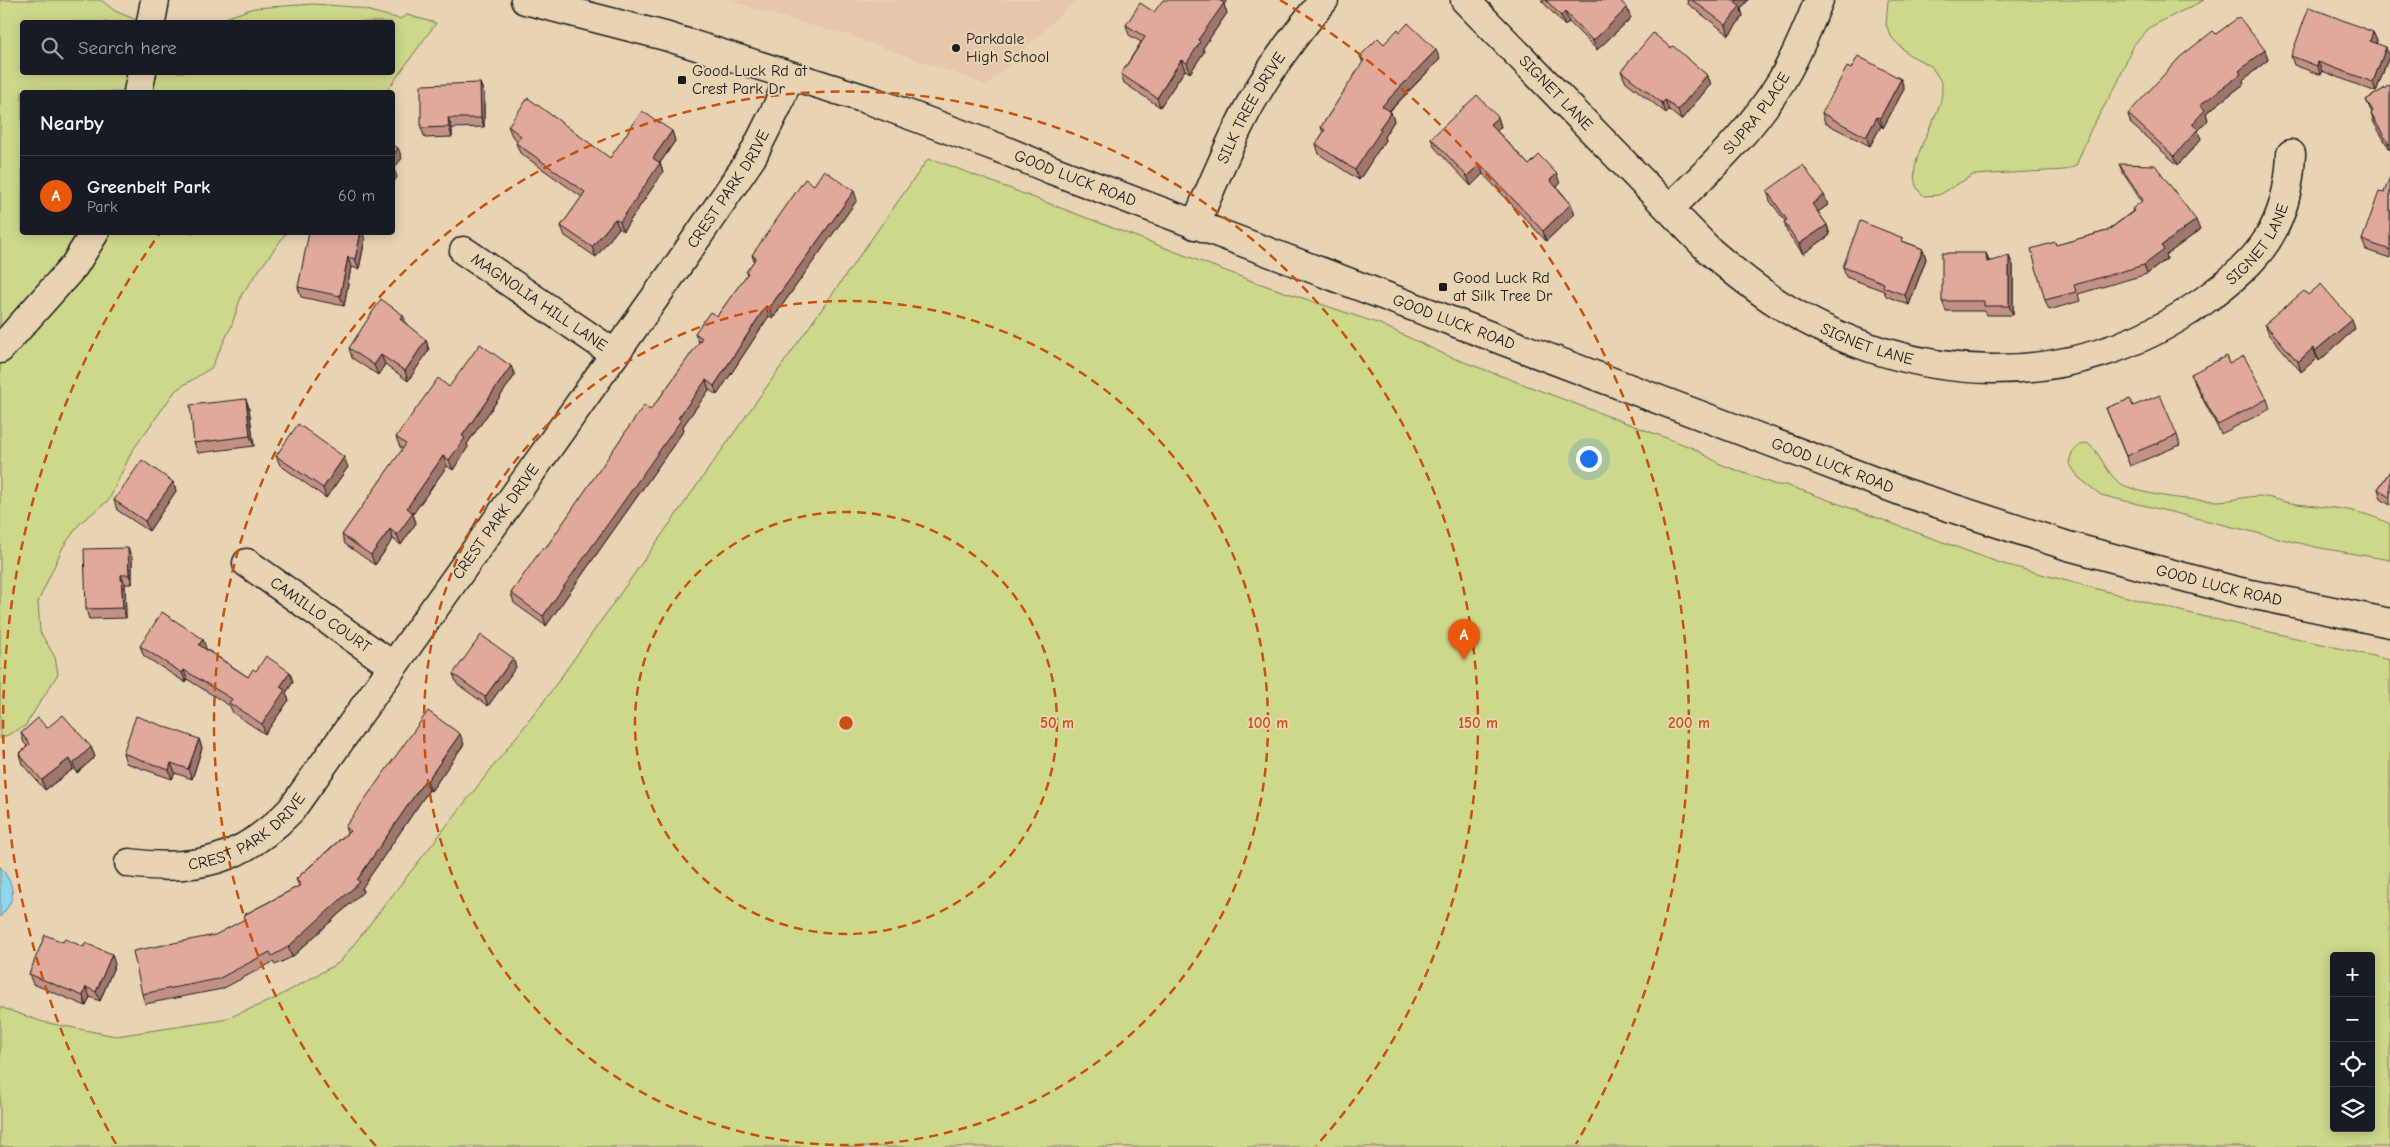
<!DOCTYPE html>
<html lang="en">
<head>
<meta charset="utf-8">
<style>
  body { margin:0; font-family:"Comic Neue",sans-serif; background:#20242c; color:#f1f3f6 }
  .controls { position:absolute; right:15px; bottom:15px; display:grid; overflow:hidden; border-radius:5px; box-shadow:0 2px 12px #0003 }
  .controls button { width:45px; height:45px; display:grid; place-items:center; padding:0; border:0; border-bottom:1px solid #363941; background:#171b24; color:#f1f3f6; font:25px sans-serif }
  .you { position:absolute; left:1588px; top:458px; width:18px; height:18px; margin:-12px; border:4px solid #fff; border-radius:50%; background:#1a73e8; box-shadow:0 0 0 8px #1a73e833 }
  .badge { display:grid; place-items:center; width:32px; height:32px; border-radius:50%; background:#ea580c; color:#fff; font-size:16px; font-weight:700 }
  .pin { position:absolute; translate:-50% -41px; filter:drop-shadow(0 1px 2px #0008) }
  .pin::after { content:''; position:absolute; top:26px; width:18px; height:15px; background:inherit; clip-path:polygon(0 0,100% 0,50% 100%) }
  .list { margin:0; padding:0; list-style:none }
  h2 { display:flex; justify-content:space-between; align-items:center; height:65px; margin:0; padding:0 20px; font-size:21px }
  h2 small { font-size:16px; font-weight:400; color:#9ea1a6 }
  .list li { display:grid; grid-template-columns:32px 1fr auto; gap:15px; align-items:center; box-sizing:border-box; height:80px; padding:0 20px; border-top:1px solid #363941 }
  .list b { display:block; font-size:19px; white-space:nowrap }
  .list p { margin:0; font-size:16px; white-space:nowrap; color:#9ea1a6 }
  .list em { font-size:16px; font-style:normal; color:#9ea1a6 }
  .icon { flex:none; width:28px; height:28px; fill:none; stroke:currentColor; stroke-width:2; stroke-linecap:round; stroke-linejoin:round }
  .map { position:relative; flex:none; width:2390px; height:1147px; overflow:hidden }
  .search { position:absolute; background:#171b24; box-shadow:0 2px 12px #0003; left:20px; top:20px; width:375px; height:55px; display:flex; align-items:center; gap:12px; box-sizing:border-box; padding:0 18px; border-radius:5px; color:#9ea1a6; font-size:19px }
  .panel { position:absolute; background:#171b24; box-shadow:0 2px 12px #0003; left:20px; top:90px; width:375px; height:145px; border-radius:5px }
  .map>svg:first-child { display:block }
</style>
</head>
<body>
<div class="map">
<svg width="2390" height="1147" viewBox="0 0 2390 1147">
  <rect width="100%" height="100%" fill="#e8d4b3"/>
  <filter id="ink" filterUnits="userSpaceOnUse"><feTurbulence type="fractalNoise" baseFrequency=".02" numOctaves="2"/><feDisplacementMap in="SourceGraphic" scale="10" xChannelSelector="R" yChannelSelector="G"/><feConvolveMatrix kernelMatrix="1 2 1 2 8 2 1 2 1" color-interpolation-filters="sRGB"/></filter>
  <g filter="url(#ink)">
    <polygon fill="#e6c7ac" points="728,0 1076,0 987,85 848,35 801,23"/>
    <g fill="#cdd88b" stroke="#747a54" fill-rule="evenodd">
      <polygon points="0,0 101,0 115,11 141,22 22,22 22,72 392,72 392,22 214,22 254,8 314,4 354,7 400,19 407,15 436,23 386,92 22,92 22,232 286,233 242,294 231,327 211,368 176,390 132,451 109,500 80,523 63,547 38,602 40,632 55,657 58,674 25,726 0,739"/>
      <path d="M1888,0H2204L2150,27L2132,47L2117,84L2091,129L2076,166L2065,170L1973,175L1939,195L1924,196C1898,177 1932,129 1939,106C1942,99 1942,90 1942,83L1931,66L1908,54L1892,38L1886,25Z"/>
      <path d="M928,159L934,161L935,160L1252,281L1380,324L1448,356L1693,448L1720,464L1776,485H1786L1812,494L2000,563L2176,610L2390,660V1147H0V1007L43,1022L116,1036L223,1020L274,999L340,962L542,704ZM2334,956H2371V1128H2334Z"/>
      <path d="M2087,443C2104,455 2106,479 2128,487C2155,497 2189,500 2218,501C2232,501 2246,496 2260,496C2272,497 2285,503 2297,504C2332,508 2358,508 2390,524V560L2315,547L2101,495L2079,478L2069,463L2072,452L2081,444Z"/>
    </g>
    <path fill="#8fd5f1" stroke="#618b9c" d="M0,866C15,887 18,897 0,917Z"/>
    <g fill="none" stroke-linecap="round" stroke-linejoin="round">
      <defs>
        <g id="minor">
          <path id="s1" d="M1465,0L1710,251C1732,270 1754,288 1779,304C1912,387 2072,395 2202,302C2260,260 2288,228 2291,154"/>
          <polyline points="151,22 155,0"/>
          <polyline points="138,92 142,72"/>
          <path id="s2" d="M1669,209C1710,169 1752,130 1782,80C1797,55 1808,27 1819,0"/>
          <path id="s3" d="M1195,225C1209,193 1222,161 1237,130C1259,83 1290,40 1324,0"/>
          <path id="s4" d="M464,251L615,354"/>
          <polyline points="0,349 74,266 95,232"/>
          <path id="s5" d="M247,563L393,666"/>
          <path id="s6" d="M129,863C197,872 243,860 291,810L681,261L752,157L778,105L789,76"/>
        </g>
        <g id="secondary">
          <path id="s7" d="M525,0L665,36L872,101L999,148L1052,170L1903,492L2068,546L2236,591L2390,623"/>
        </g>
      </defs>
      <use href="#minor" stroke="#1c1c1c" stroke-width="31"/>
      <use href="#secondary" stroke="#1c1c1c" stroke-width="31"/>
      <use href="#minor" stroke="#e8d4b3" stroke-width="28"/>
      <use href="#secondary" stroke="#e8d4b3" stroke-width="28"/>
    </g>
    <g fill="#c29185" stroke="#1c1c1c">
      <polygon points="1541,0 1620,0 1631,18 1597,50 1569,22 1565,26"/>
      <polygon points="1687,0 1748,0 1741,9 1743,16 1729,35 1688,4"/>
      <polygon points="1224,5 1227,13 1203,48 1204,52 1190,73 1185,70 1160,107 1124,83 1121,74 1141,42 1129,35 1126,25 1154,12"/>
      <polygon points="1400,32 1440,59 1390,111 1394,121 1384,137 1385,140 1359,180 1319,154 1316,144 1323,133 1321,127 1363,63 1360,56 1384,44"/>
      <polygon points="2373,32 2377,41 2376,43 2389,56 2376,92 2322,71 2321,75 2294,65 2291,56"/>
      <polygon points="2216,34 2265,50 2268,60 2243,80 2244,84 2206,113 2208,120 2198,131 2201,139 2178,165 2131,124 2128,114"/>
      <polygon points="1671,48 1707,75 1711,84 1681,120 1669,110 1666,113 1625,81 1621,71"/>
      <polygon points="1851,69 1901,79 1904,89 1883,128 1881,126 1870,146 1825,123 1822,113"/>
      <polygon points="480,83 484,93 484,127 452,128 452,137 425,138 421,128"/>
      <polygon points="2390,85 2390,150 2374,123 2371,114 2372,113 2366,100"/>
      <polygon points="1498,117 1501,127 1497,131 1529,165 1560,184 1557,187 1571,204 1575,214 1546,241 1483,174 1471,186 1435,148 1431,138"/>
      <polygon points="508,126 610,158 672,131 675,141 660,163 663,172 623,231 619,228 596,257 565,236 561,226 582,197 520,153 516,143 518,141 512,136"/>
      <polygon points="2119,164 2200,230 2166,255 2167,259 2147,274 2078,294 2080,301 2049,310 2045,300 2057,245 2107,231 2133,211 2132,209 2142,202 2123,173"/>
      <polygon points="2390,177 2390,258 2366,250 2362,240 2384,193"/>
      <polygon points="814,185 857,200 773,318 769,316 717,395 709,390 683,426 684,430 546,626 514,603 511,593 661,396 699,343 695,333 717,316 747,275 746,272 754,261 752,255"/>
      <polygon points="1767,191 1824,195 1828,205 1818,212 1827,225 1830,235 1803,254 1787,232 1784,222 1785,221 1770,201"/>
      <polygon points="365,239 359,269 351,267 344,306 301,297 298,287"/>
      <polygon points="1905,242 1923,249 1926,259 1909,305 1886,296 1884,291 1846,277 1843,267"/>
      <polygon points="1986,253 1989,261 2013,265 2013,315 1987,315 1985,311 1946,311 1942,301"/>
      <polygon points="2308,295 2355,329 2319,361 2317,358 2301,372 2269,334 2265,324"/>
      <polygon points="407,325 426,340 429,350 408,381 385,364 378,375 352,358 349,348"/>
      <polygon points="2229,364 2267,399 2270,409 2221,434 2195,384 2191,374"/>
      <polygon points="515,375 467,444 468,447 453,470 447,466 413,514 416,523 401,545 393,539 375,565 345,544 342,535 403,449 400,447 396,437 449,387"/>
      <polygon points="246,399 249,408 254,446 198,453 194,443"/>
      <polygon points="2133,406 2177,435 2180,445 2130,466 2106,408"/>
      <polygon points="276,456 348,467 326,498 280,465"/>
      <polygon points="2390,471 2390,505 2381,499 2378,489"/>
      <polygon points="173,482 176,491 149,531 117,510 114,500"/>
      <polygon points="132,558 132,584 125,584 126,618 89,619 86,609"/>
      <polygon points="140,646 206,648 206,649 248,677 256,671 293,682 286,693 289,700 265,734 233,713 230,706 187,679 186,683 144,656"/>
      <polygon points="516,667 488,706 457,684 453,674"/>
      <polygon points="47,728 91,747 95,757 77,773 73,769 45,790 22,764 19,754 27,746 24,743 21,733"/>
      <polygon points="199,739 202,748 192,779 175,773 172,779 126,763 123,753"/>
      <polygon points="464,744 431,791 429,790 362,888 363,892 292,957 275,965 273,962 222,989 145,1004 142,994 245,919 244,915 299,886 296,879 347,833 345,827"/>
      <polygon points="115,964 100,1001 90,997 86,1006 33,984 29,974"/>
    </g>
    <g fill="#9e766c" stroke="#1c1c1c">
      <polygon points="1218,0 1227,0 1224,5 1227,13 1203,48 1204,52 1190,73 1187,63"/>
      <polygon points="1737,0 1748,0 1741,9 1743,16 1729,35 1726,25 1735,3"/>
      <polygon points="1627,8 1631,18 1597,50 1593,41"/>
      <polygon points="1565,12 1569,22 1565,26 1561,16"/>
      <polygon points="2373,32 2377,41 2373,51 2370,41"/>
      <polygon points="2386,47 2389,56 2376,92 2373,82"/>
      <polygon points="1436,50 1440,59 1385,115 1382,106"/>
      <polygon points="2265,50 2268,60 2243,80 2244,84 2206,113 2208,120 2198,131 2201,139 2178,165 2174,156 2192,124 2200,105 2239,71"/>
      <polygon points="1181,60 1185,70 1160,107 1157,98"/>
      <polygon points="2318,62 2322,71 2321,75 2317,66"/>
      <polygon points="1707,75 1711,84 1681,120 1678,110"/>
      <polygon points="1901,79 1904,89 1883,128 1880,118"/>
      <polygon points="480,83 484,93 484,127 481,118"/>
      <polygon points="1665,100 1669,110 1666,113 1662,103"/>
      <polygon points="1391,112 1394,121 1384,137 1385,140 1359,180 1355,170 1379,129"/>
      <polygon points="1498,117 1501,127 1494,134 1490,124"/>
      <polygon points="1877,117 1881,126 1870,146 1866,137"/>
      <polygon points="448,118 452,128 452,137 449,127"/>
      <polygon points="672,131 675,141 660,163 663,172 623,231 620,222 653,158"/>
      <polygon points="398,148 402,158 394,169 397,177 392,185 392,157"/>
      <polygon points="1480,164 1483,174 1471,186 1467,176"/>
      <polygon points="1557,174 1560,184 1554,190 1550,180"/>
      <polygon points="854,191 857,200 773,318 769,308"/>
      <polygon points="1824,195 1828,205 1815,214 1812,204"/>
      <polygon points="1571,204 1575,214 1546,241 1543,231"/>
      <polygon points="615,219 619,228 596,257 592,247"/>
      <polygon points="2196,220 2200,230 2166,255 2167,259 2147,274 2144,265 2161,246"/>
      <polygon points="1827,225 1830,235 1803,254 1799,244"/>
      <polygon points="361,232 362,232 365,239 359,269 355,259"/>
      <polygon points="1923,249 1926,259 1909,305 1905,295"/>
      <polygon points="1986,253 1990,263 1987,262"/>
      <polygon points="2009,256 2013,265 2013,315 2009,306"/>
      <polygon points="348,257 351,267 344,306 340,296"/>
      <polygon points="766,306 769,316 717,395 714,386"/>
      <polygon points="403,315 407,325 400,319"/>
      <polygon points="2352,320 2355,329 2319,361 2315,351"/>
      <polygon points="426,340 429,350 408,381 405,371"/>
      <polygon points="2313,348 2317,358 2301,372 2298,362"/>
      <polygon points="381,355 385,364 378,375 374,365"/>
      <polygon points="511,366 515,375 467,444 468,447 453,470 449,460 462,436"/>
      <polygon points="706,380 709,390 683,426 684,430 546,626 543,616 678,418"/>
      <polygon points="246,399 249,408 254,446 250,436"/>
      <polygon points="443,456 447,466 413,514 416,523 401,545 397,535 407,508"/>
      <polygon points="344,457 348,467 326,498 323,488"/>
      <polygon points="173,482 176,491 149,531 145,521"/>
      <polygon points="390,529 393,539 375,565 371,555"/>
      <polygon points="128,548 132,558 132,584 129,575"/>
      <polygon points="121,575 125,584 126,618 123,608"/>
      <polygon points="203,639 206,648 202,655 199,645"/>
      <polygon points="513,658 516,667 488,706 485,697"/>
      <polygon points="184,670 187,679 186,683 182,673"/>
      <polygon points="290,672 293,682 286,693 289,700 265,734 262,724 280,687"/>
      <polygon points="460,734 464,744 431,791 427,781"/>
      <polygon points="199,739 202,748 192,779 188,769"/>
      <polygon points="91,747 95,757 77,773 73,764"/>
      <polygon points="69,759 73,769 45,790 42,780"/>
      <polygon points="171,763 175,773 172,779 169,770"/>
      <polygon points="425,780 429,790 362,888 363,892 292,957 288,947 357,880"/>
      <polygon points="112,954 115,964 100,1001 96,992"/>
      <polygon points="86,987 90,997 86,1006 83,996"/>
    </g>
    <g fill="#e1a99b" stroke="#1c1c1c">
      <polygon points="1163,0 1219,0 1224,3 1198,40 1200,42 1187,63 1181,60 1157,98 1121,74 1145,37 1126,25 1140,3 1154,12"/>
      <polygon points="1546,0 1620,0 1627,8 1593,41 1565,12 1561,16"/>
      <polygon points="1692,0 1737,0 1735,3 1740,6 1726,25"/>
      <polygon points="2309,7 2373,32 2370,41 2386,47 2373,82 2318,62 2317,66 2291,56"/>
      <polygon points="2239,17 2265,50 2239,71 2241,74 2200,105 2205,110 2192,124 2198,129 2174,156 2128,114 2180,57 2213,31 2216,34"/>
      <polygon points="1408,23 1436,50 1382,106 1391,112 1379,129 1381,130 1355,170 1316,144 1325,130 1321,127 1364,60 1360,56 1378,38 1384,44 1398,29 1400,32"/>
      <polygon points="1653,33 1671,48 1673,46 1707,75 1678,110 1665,100 1662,103 1621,71"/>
      <polygon points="1858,56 1901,79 1880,118 1877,117 1866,137 1822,113 1847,67 1851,69"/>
      <polygon points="480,83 481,118 448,118 449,127 421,128 421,85"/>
      <polygon points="2390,85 2390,146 2371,114 2373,111 2366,100"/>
      <polygon points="1477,95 1498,117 1490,124 1529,165 1539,155 1557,174 1550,180 1571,204 1543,231 1480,164 1467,176 1431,138"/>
      <polygon points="528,98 610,158 642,111 672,131 653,158 660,163 620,222 615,219 592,247 561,226 585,192 516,143 521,136 508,126"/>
      <polygon points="392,145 398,148 392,157"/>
      <polygon points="2119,164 2155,165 2196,220 2161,246 2164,250 2144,265 2074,285 2076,292 2045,300 2031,249 2055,242 2056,245 2107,231 2134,211 2132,209 2143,200"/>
      <polygon points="1803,165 1824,195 1812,204 1827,225 1799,244 1784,222 1787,220 1767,191"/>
      <polygon points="824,170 854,191 769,308 766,306 714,386 706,380 678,418 681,420 543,616 511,593 543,547 545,549 644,405 650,410 661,396 702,338 695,333 710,312 717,316 748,273 746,272 756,258 752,255 805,179 814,185"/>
      <polygon points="2390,177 2390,250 2362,240 2379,192 2384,193"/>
      <polygon points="1860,221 1903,238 1902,241 1923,249 1905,295 1883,287 1884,283 1843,267"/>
      <polygon points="309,232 361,232 355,259 348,257 340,296 298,287"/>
      <polygon points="1942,253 1986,253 1987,262 2009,256 2009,306 1984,306 1984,301 1942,301"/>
      <polygon points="2321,284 2352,320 2315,351 2313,348 2298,362 2265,324 2304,291 2308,295"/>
      <polygon points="381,299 403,315 400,319 426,340 405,371 381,355 374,365 349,348"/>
      <polygon points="480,344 511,366 462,436 465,438 449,460 443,456 407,508 413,513 397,535 390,529 371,555 342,535 406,444 396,437 438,378 449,387"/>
      <polygon points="2226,356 2229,364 2244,356 2267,399 2218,425 2191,374"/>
      <polygon points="2160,395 2177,435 2126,456 2106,408 2130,399 2133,406"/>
      <polygon points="246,399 250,436 194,443 190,405"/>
      <polygon points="298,424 344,457 323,488 276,456"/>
      <polygon points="142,460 173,482 145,521 114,500"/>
      <polygon points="2390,471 2390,498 2378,489"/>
      <polygon points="128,548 129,575 121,575 123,608 86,609 84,549"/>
      <polygon points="162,612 203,639 199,645 248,677 253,669 256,671 266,656 290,672 280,687 285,690 262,724 229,703 232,699 184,670 182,673 140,646"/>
      <polygon points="481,635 513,658 485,697 453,674"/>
      <polygon points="428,711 460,734 427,781 425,780 357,880 360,882 288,947 272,956 270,952 218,979 142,994 133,951 215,935 245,919 244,915 301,885 296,879 350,831 345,827"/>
      <polygon points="63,715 91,747 73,764 69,759 42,780 19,754 30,744 21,733 38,718 47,728"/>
      <polygon points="136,716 199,739 188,769 171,763 169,770 123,753"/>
      <polygon points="45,935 63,942 65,939 84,947 85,943 112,954 96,992 86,987 83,996 29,974"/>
    </g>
  </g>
  <g fill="none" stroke="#c9500e" stroke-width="2.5" stroke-dasharray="9 6">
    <circle cx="846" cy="723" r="211"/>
    <circle cx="846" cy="723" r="422"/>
    <path d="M376 1146A632 632 0 1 1 1316 1146"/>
    <path d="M116 1144A843 843 0 0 1 160 233M1280 0A843 843 0 0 1 1576 1144"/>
  </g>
  <g fill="#1c1c1c" stroke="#e8d4b3" stroke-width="2">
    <circle cx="956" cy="48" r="5"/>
    <rect x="677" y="75" width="10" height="10" rx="2.5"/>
    <rect x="1438" y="282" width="10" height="10" rx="2.5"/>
  </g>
  <g text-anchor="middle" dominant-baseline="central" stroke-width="4" stroke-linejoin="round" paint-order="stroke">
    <g font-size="16" fill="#1c1c1c" stroke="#e8d4b3" text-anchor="start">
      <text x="966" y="39">Parkdale<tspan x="966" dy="18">High School</tspan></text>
      <text x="692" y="71">Good Luck Rd at<tspan x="692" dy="18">Crest Park Dr</tspan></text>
      <text x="1453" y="278">Good Luck Rd<tspan x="1453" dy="18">at Silk Tree Dr</tspan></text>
    </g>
    <g font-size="16" fill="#1c1c1c" stroke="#e8d4b3">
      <text stroke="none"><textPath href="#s1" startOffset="130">SIGNET LANE</textPath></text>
      <text stroke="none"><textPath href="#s3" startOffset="130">SILK TREE DRIVE</textPath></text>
      <text stroke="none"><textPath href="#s2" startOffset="130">SUPRA PLACE</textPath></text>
      <text stroke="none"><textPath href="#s7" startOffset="579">GOOD LUCK ROAD</textPath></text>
      <text stroke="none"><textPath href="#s6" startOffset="938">CREST PARK DRIVE</textPath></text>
      <text stroke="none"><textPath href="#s1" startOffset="969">SIGNET LANE</textPath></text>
      <text stroke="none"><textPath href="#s4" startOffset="91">MAGNOLIA HILL LANE</textPath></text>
      <text stroke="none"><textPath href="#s7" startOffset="984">GOOD LUCK ROAD</textPath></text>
      <text stroke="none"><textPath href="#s1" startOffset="535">SIGNET LANE</textPath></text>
      <text stroke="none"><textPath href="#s7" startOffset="1389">GOOD LUCK ROAD</textPath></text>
      <text stroke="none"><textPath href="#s6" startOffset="532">CREST PARK DRIVE</textPath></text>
      <text stroke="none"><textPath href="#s7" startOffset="1794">GOOD LUCK ROAD</textPath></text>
      <text stroke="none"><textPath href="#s5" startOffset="90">CAMILLO COURT</textPath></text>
      <text stroke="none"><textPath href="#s6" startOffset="128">CREST PARK DRIVE</textPath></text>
    </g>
  </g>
  <circle cx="846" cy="723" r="8" fill="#c9500e" stroke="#e8d4b3" stroke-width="2.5"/>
  <g font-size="15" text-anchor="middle" font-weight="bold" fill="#c9500e" stroke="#e8d4b3" stroke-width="4" stroke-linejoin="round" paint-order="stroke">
    <text x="1057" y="728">50 m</text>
    <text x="1268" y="728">100 m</text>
    <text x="1478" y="728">150 m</text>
    <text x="1689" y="728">200 m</text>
  </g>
</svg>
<div class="controls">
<button>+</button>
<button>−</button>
<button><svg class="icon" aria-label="locate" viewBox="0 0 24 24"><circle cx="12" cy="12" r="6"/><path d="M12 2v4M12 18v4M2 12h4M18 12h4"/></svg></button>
<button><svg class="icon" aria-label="layers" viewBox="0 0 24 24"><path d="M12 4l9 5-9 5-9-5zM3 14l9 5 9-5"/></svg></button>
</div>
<div class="you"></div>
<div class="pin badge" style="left:1464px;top:660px">A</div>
<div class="search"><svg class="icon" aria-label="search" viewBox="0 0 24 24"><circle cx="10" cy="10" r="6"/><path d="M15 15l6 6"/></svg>Search here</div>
<section class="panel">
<h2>Nearby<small></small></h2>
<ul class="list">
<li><span class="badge">A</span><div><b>Greenbelt Park</b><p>Park</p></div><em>60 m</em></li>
</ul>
</section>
</div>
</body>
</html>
